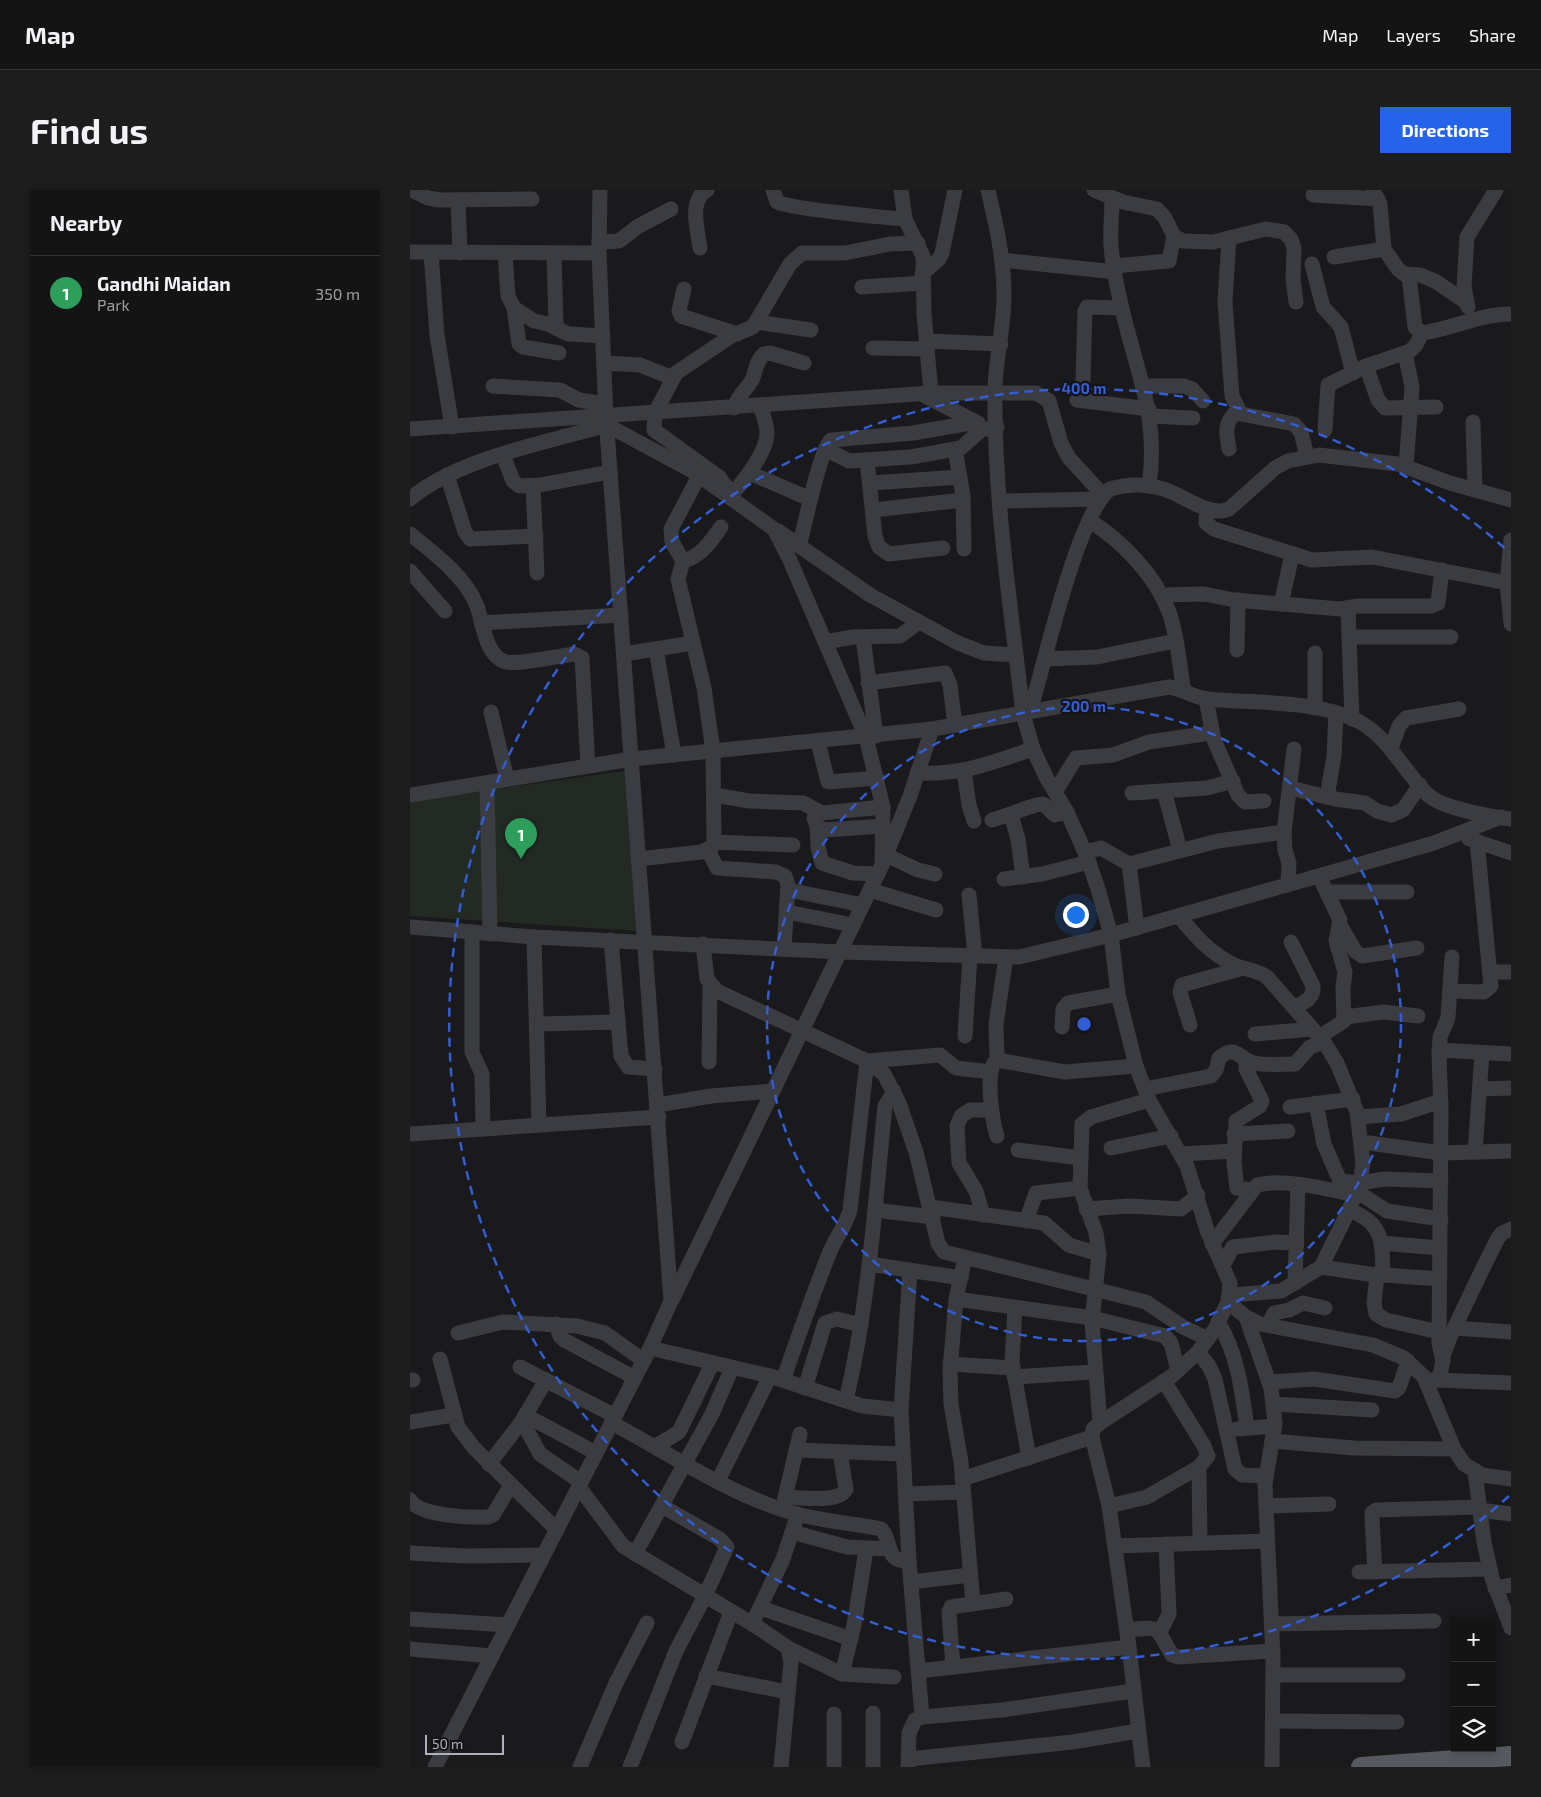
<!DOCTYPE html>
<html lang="en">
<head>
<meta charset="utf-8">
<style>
  body { margin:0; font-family:"Exo 2",sans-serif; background:#1d1d1e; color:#f1f3f6 }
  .controls { position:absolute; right:15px; bottom:15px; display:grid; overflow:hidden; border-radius:0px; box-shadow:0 2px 8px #0003 }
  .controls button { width:45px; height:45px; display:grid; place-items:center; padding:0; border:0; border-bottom:1px solid #333334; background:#141415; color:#f1f3f6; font:25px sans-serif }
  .scale { position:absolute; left:15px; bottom:12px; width:79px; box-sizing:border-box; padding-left:5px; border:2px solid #adb1bb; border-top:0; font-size:14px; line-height:18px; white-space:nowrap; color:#adb1bb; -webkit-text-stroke:4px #151517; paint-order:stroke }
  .you { position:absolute; left:665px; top:724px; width:18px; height:18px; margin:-12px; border:4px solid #fff; border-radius:50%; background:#1a73e8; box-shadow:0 0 0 8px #1a73e833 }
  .badge { display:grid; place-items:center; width:32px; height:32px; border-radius:50%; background:#2563eb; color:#fff; font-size:16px; font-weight:700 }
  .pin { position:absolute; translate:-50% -41px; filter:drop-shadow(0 1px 2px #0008) }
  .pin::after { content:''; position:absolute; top:26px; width:18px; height:15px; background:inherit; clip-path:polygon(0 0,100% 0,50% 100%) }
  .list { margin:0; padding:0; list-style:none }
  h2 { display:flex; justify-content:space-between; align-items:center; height:65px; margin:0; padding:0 20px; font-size:21px }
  h2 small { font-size:16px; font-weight:400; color:#9d9ea0 }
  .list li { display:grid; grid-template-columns:32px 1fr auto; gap:15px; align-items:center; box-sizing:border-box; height:75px; padding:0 20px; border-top:1px solid #333334 }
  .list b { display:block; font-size:19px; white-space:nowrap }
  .list p { margin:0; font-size:16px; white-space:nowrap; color:#9d9ea0 }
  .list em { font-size:16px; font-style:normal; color:#9d9ea0 }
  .icon { flex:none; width:28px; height:28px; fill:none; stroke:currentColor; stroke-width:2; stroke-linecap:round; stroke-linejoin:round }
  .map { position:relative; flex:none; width:1101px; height:1577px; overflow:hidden; border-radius:0px }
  header { display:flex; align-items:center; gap:30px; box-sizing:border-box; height:70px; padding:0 25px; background:#141415; border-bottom:1px solid #333334 }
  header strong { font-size:24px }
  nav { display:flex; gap:28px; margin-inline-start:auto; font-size:18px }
  .intro { display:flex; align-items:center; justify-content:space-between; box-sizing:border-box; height:120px; padding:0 30px }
  h1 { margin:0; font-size:35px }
  .button { padding:12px 22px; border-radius:0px; background:#2563eb; color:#fff; font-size:18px; font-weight:700 }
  main { display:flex; gap:30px; padding:0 30px }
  aside { flex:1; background:#141415; border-radius:0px; box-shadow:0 2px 8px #0003 }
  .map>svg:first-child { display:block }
</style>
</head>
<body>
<header>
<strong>Map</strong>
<nav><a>Map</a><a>Layers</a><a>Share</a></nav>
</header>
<div class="intro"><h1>Find us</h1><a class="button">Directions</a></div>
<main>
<aside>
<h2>Nearby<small></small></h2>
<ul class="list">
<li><span class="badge" style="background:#2e9e5b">1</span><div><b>Gandhi Maidan</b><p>Park</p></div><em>350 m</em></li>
</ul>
</aside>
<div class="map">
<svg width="1101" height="1577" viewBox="0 0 1101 1577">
  <rect width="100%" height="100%" fill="#1a1a1c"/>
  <polygon fill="#222a23" points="215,581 227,741 0,726 0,611"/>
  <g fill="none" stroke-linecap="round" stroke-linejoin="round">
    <g stroke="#3b3c41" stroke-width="15">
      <polyline points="2,0 18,8 29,10 122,9"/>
      <path d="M363,0L367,12C373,18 479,28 495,29"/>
      <polyline points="491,0 495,29 513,66 514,124 521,203"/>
      <path d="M578,0C586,34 594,69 594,105C594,138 585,170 585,203C584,310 601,418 613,524"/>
      <polyline points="684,0 713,12 747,19 755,28 764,46 773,51 803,52 856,39 874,42 881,49 884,58 883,89 886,112"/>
      <polyline points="963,0 970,14 974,59 988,79 994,84 1010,85 1025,91 1056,112"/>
      <polyline points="903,5 968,9"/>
      <path d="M702,9C702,24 700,40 701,55C702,77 708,101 713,123C728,186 749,229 739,296"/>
      <polyline points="48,10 50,63"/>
      <polyline points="819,48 815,112 822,206 831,224 884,234 891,242 897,267"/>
      <polyline points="189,52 209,51 227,37 261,19"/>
      <path d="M290,58C288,41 278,10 297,0"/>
      <polyline points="0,62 189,63"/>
      <polyline points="21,63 27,145 42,237"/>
      <polyline points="95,63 98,106 104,118 124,131 138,134 158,144 193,146"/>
      <polyline points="144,63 146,137"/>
      <polyline points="924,67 974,59"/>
      <polyline points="592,70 705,82"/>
      <polyline points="902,74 913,117 931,137 943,183"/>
      <polyline points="704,76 759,71 764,46"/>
      <polyline points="512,84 529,69 532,63 545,0"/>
      <path d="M999,86L1005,137L1012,143C1042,139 1070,124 1101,124"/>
      <polyline points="452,97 513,93"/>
      <polyline points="274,99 269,121 271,126 327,144"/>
      <polyline points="1058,117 1054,97 1057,47 1086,0"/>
      <polyline points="104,118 109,154 113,157 149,163"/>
      <polyline points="346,132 401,140"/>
      <polyline points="516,151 591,154"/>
      <polyline points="463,158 517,159"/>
      <polyline points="995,163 1002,197 996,277"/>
      <polyline points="194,173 230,175 263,188"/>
      <polyline points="956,176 968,210 975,218 1026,217"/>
      <polyline points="673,190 675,121 677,117 712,118"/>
      <polyline points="83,196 150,200 169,210 195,214"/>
      <polyline points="733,196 774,196 782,199 793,211"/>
      <polyline points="515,206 568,233"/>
      <polyline points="667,210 739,219"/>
      <path d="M324,218C329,203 336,201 342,190C346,181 346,170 354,164L360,163L394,173"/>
      <polyline points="740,226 783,228"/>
      <polyline points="1063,232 1065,300"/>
      <polyline points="0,239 521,203 626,203 639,211 651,253 659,268 693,305"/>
      <polyline points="915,240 918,195 956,176 1000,161 1006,155 1012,143"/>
      <polyline points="415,259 439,271 501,267 551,258 571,240 587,237"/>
      <polyline points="545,259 553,306 554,359"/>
      <path d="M819,259C816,242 814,233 827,221"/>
      <polyline points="93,265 103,291 109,296 130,295 200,282"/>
      <polyline points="457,270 465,346 469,357 479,364 533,358"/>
      <polyline points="340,283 400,309"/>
      <polyline points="37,285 55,342 60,349 126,346"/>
      <polyline points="461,293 550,287"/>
      <polyline points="123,296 127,383"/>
      <polyline points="317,298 309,287 244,240 245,223 266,183 321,146 343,137 380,74 392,63 435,63 480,54 508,53"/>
      <path d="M319,307C332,294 357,262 357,243C357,234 353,224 350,216"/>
      <path d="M0,309C49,268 135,253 197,235L284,282L364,339L379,368L456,547L473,617L472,675"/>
      <polyline points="591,311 690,309"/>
      <polyline points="797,319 796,333 804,339 902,370 962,367 1097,393"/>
      <polyline points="464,320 553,310"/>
      <path d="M680,331C711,350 746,386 759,422C768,447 769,475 774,501"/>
      <polyline points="368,341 460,405 548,453 574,463 606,465"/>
      <path d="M0,344C24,363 56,387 67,416C73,433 75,466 96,472C108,475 149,466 164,464L172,468L178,576"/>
      <polyline points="1101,350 1097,393 1101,434"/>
      <path d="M389,356C395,337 409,261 421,250L503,243L566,232"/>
      <path d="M273,371C291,367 301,351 311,337"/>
      <polyline points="0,381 35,421"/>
      <polyline points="751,405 794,404 824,410 930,419 948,416 1021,416 1028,413 1032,380"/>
      <polyline points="871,414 882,365"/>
      <polyline points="938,418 942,529"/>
      <polyline points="71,433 211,425"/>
      <polyline points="453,447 466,546"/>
      <polyline points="939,447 1041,447"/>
      <polyline points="415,452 443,447 490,446 509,432"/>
      <polyline points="246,459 264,565"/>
      <polyline points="827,460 828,410"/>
      <polyline points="214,464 283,453"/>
      <polyline points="635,469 687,467 765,451"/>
      <polyline points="458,493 535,483 540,495 545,535"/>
      <polyline points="796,509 804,550 828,605 835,612 854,611"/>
      <polyline points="905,518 905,463"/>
      <polyline points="81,522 97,589"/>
      <polyline points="408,552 418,592 467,588"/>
      <polyline points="981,558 989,536 996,528 1049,519"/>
      <polyline points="554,581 559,615 564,631"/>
      <path d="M507,583C554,585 580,573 623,559"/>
      <polyline points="77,593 80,744"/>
      <polyline points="880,598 925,609 955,613 967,621 981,625 993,620 1010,595"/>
      <polyline points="754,601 770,660"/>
      <polyline points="645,602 666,568 703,565 739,552 801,543"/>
      <polyline points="722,603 797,598 823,591"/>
      <path d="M0,605L222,569L522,539L759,497C773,499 784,508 798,509C848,514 902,509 948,531C980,548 993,581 1018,605C1032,618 1081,627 1101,629"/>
      <polyline points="305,605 339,611 393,613 412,623 473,617"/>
      <polyline points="917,607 924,566 926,524"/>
      <polyline points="601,625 608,649 613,687"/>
      <polyline points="404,628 407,636 414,640 473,636"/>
      <path d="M582,630C591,628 628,613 633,614C637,616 641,622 645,625L657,622"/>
      <polyline points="407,636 408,657 412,673 443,683 468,684"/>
      <polyline points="1059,649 1101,663"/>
      <polyline points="304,652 383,655"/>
      <polyline points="298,660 307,678 366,682 375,686 378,695 374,758"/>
      <polyline points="675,662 691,658 719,674 808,651 874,642"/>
      <polyline points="476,665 508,680 525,684"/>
      <polyline points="228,669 291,662 302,657 304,652 303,561 294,498 268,389 273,371 262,352 261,339 289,286"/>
      <polyline points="719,674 727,738"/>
      <polyline points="909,686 930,730 926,751 935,782 933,798 934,831 909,847"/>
      <polyline points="594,689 632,684 679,672"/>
      <polyline points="878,695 879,673 875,660 874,642 884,559"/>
      <polyline points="378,700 453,715"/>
      <polyline points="460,700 526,720"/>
      <polyline points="917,702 997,702"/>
      <polyline points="559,705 565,766"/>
      <polyline points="377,722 443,735"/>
      <path d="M769,726C785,746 800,763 824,775C836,780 847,780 857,787L914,852L927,873L947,922L953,973L950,993L939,1020L911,1077L871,1101L820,1105"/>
      <polyline points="930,735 945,761 952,766 1007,758"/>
      <polyline points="0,737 124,747 431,762 609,767 701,745 1024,653 1091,627"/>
      <polyline points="62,742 62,862 72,884 73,939"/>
      <polyline points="124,747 129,935"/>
      <polyline points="201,750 211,866 218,877 245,879"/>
      <path d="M881,752L903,796C904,809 895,812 884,817"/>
      <polyline points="293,754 297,789 307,801 457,871 474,884 489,913 506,962 528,1053 534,1062 736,1112 773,1137 798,1149"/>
      <polyline points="596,767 586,834 587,867 593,871 655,882 726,876"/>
      <polyline points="1081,782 1101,782"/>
      <polyline points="1040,801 1074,802 1081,796 1067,651"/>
      <polyline points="935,827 974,822 1008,826"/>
      <polyline points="128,834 208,832"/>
      <polyline points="780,835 770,802 772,795 833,778"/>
      <polyline points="652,837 653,819 658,813 708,804"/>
      <polyline points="845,844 902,839"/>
      <polyline points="555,846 560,766"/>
      <polyline points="1029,860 1101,864"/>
      <polyline points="836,870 836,879 852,911 850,916 826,931 824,973 827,998 842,1000"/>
      <polyline points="299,872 300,795"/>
      <path d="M584,873C576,888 582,930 587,946"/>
      <path d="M735,899L801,886L806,880L809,868C826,853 830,870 844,873C857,876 872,874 885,874L900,857L914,852"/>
      <polyline points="1070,899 1101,898"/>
      <polyline points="906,913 914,954 930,991 950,993 975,989 1031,991"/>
      <polyline points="248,915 301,906 363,901"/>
      <polyline points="880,917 943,909"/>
      <polyline points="948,927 991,924 1031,911"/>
      <polyline points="0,944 249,927"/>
      <polyline points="824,944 878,941"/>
      <polyline points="952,952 1031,963 1101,961"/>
      <polyline points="701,958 761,946"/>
      <polyline points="608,960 671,968"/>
      <polyline points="1065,962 1072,863"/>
      <polyline points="772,964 824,961"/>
      <polyline points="946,1001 977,1021 1031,1029"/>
      <polyline points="521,1017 634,1033 659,1055 689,1064"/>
      <polyline points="676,1019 719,1016 771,1019 788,1005"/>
      <polyline points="465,1020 523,1027"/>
      <path d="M939,1020C974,1033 972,1052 973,1085"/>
      <polyline points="573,1025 566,1001 549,973 547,936 551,926 560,920 581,920"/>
      <polyline points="616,1031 626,1003 670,998"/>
      <polyline points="971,1053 1030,1058"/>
      <path d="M802,1054L847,995C874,988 917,999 945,1005"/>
      <polyline points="555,1068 546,1109 540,1180 541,1214 551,1272 563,1413"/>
      <polyline points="459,1074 551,1088"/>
      <polyline points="813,1075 823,1057 866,1052 887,1053"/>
      <polyline points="911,1077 959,1084 1030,1089"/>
      <polyline points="500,1080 491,1220 499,1371 512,1527"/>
      <polyline points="967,1085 964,1113 966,1124 976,1130 1029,1142"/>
      <polyline points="885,1093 888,995"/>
      <polyline points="546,1109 682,1128 755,1146 761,1153 768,1181"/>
      <polyline points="262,1110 472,675 500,606 522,539"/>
      <polyline points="818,1112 836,1127 850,1134 963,1155 994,1168 1014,1187 1044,1259 1054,1274 1072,1285 1101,1289"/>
      <polyline points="605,1118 602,1172 619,1268"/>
      <polyline points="836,1127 861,1198 865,1233 855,1294 863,1467 862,1577"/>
      <path d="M808,1132C828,1164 832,1202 837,1238"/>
      <polyline points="146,1134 150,1146 154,1150 225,1188"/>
      <polyline points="858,1135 864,1123 879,1120 893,1113 915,1118"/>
      <polyline points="1045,1138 1101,1142"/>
      <polyline points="48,1143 93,1132 167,1136 195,1143 234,1171"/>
      <polyline points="240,1158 360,1186 452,1216 491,1220"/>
      <polyline points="788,1162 799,1176 805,1189 825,1279 832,1285 855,1286"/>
      <polyline points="30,1169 48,1237 64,1258 147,1340"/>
      <polyline points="1033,1171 1029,1153 1031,921 1029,864 1030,847 1038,828 1042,767"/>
      <polyline points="540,1174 603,1178"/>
      <polyline points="110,1177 205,1226"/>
      <polyline points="604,1187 684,1182"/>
      <polyline points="0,1190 3,1190"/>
      <path d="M373,1190C388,1148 402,1106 419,1064C425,1048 436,1036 440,1020L457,871L530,865L546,878L581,882"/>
      <polyline points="1026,1190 1101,1193"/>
      <polyline points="859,1192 904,1189 985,1201 989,1198 998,1171"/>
      <polyline points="1017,1193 1030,1186 1034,1163 1040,1147 1072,1080 1088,1048 1092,1043 1101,1039"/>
      <polyline points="395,1198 415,1133 427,1129 451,1135"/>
      <path d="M436,1210C459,1114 465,1014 475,916L484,901"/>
      <polyline points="863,1214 962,1220"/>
      <polyline points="115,1225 186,1263"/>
      <polyline points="112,1231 130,1264 171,1292"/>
      <polyline points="0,1232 43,1225"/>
      <path d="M202,1233C258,1263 313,1300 373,1320C405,1331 438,1332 471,1339C484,1352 473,1372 499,1371"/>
      <polyline points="690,1233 682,1132 689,1064 686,1043 670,998 672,934 681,927 739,910"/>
      <polyline points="827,1239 864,1236"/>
      <polyline points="862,1251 944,1258 1044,1259"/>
      <polyline points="246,1256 269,1242 302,1174"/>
      <polyline points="386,1260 493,1264"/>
      <polyline points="79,1274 112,1231 136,1190"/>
      <polyline points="789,1277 790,1353"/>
      <polyline points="1065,1282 1074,1352 1082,1388 1101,1438"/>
      <polyline points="552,1289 682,1247"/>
      <polyline points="308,1291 360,1186"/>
      <polyline points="169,1297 213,1356 349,1438 378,1458 381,1473 371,1577"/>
      <polyline points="495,1304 553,1302"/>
      <path d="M375,1307C390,1307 429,1314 436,1299L430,1262"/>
      <path d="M0,1310C9,1326 60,1328 78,1327L83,1325L101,1295"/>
      <polyline points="373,1316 390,1244"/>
      <polyline points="699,1316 737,1307 789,1277 798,1266 794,1256 754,1191"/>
      <polyline points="856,1316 919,1314"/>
      <polyline points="1070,1320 1101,1324"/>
      <polyline points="382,1342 437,1357 480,1359"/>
      <polyline points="705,1356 857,1351"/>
      <polyline points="0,1363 56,1366 133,1365"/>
      <polyline points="225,1364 302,1224 322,1178"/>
      <polyline points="949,1382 1080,1379"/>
      <polyline points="965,1382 962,1328 962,1323 966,1320 1069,1317"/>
      <polyline points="501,1392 560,1385"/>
      <polyline points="1085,1398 1101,1395"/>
      <polyline points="351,1418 441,1449"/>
      <polyline points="0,1429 98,1435"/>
      <polyline points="342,1434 373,1369 388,1324"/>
      <polyline points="862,1434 1024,1431"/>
      <path d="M717,1440C753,1436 745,1437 762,1465L768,1467L863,1461"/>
      <polyline points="750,1442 759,1424 756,1354"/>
      <polyline points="378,1458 432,1484 484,1487"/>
      <polyline points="0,1459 82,1466"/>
      <polyline points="543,1477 539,1422 541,1417 596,1409"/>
      <polyline points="509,1481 719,1457"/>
      <polyline points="432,1484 444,1435 456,1360"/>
      <polyline points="863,1485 988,1485"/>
      <polyline points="296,1486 378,1502"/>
      <polyline points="463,1523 463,1577"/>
      <polyline points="424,1524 424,1577"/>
      <polyline points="863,1531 987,1532"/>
      <polyline points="272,1552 321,1422"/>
      <polyline points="499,1569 663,1552 728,1541"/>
      <polyline points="25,1577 240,1158 261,1111 196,227 189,63 190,0"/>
      <polyline points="170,1577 206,1493 237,1433"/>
      <polyline points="220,1577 266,1461 295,1406 317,1357 310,1349 252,1316"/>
      <polyline points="498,1577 499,1543 505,1530 512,1527 592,1520 723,1501"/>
      <path d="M733,1577L719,1457L699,1316L682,1247L683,1239L690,1233L762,1186L788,1162L805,1139L818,1112L820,1093L798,1043L777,976L739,910L726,876L708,804L701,745L688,699L677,667L657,622L636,587L623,559L613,524L623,511C636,467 668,324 700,299C717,294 734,294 750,298C772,303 798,328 819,319L865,278L878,271L909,265L988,274L1040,293L1101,310"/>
    </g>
    <polyline stroke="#575960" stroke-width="20" points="951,1577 1101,1566"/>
  </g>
  <g fill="none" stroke="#335dd4" stroke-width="2.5" stroke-dasharray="9 6">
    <circle cx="674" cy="834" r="317"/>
    <path d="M1099 1306A635 635 0 1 1 1099 362"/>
  </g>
  <circle cx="674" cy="834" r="8" fill="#335dd4" stroke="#151517" stroke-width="2.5"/>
  <g font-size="15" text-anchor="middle" font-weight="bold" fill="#335dd4" stroke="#151517" stroke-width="4.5" stroke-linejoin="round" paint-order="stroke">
    <text x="674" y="204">400 m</text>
    <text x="674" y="522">200 m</text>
  </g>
</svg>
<div class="controls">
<button>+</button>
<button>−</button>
<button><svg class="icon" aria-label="layers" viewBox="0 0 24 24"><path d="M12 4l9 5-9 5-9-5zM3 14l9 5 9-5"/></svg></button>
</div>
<div class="scale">50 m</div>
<div class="you"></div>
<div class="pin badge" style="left:111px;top:669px;background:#2e9e5b">1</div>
</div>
</main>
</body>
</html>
